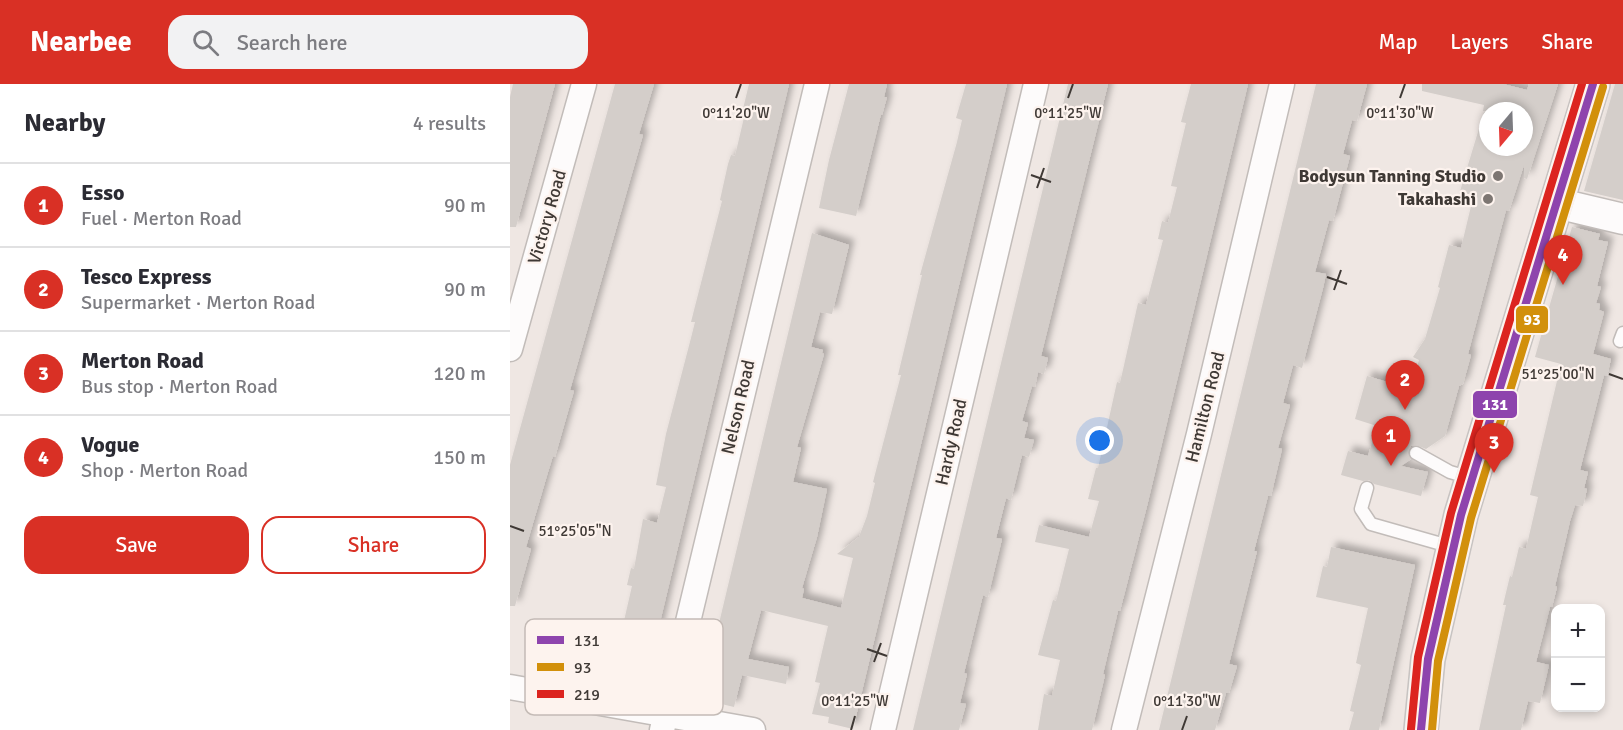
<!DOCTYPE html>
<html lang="en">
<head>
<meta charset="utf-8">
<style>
  body { margin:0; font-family:Signika,sans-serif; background:#f2f2f3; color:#2b2b33 }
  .controls { position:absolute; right:18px; bottom:18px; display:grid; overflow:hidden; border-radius:12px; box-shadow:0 3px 9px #0003 }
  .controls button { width:54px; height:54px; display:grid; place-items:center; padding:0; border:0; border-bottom:2px solid #e1e1e2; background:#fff; color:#2b2b33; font:30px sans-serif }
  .compass { position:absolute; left:969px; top:18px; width:54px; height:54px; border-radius:50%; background:#fff; box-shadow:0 3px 9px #0003; rotate:199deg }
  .you { position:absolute; left:590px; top:357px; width:21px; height:21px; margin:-15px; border:4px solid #fff; border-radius:50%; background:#1a73e8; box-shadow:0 0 0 9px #1a73e833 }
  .badge { display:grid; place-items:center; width:39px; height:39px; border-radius:50%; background:#d93025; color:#fff; font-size:20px; font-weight:700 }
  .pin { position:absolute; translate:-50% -50px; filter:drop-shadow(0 2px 3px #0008) }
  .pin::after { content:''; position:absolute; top:32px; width:21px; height:18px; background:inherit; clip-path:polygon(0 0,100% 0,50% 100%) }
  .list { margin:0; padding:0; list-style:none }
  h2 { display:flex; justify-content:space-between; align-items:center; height:78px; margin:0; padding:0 24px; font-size:26px }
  h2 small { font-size:20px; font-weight:400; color:#7c7c81 }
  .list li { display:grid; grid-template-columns:39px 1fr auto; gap:18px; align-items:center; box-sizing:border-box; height:84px; padding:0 24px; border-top:2px solid #e1e1e2 }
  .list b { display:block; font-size:22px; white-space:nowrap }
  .list p { margin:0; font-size:20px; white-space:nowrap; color:#7c7c81 }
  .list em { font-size:20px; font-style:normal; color:#7c7c81 }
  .actions { display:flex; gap:12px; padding:18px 24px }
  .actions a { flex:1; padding:14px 0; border:2px solid #d93025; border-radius:18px; text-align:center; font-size:21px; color:#d93025 }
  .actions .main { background:#d93025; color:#fff }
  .icon { flex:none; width:33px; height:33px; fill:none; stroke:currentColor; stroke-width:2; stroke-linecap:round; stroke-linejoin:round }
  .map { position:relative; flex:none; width:1113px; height:646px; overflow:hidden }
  header { display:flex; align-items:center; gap:36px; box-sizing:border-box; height:84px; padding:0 30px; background:#d93025; color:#fff }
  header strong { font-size:28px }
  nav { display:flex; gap:33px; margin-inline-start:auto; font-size:21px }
  .search { width:420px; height:54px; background:#f2f2f3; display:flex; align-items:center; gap:15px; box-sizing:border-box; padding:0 21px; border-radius:18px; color:#7c7c81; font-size:22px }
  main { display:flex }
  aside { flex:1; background:#fff }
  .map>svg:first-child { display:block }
</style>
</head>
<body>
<header>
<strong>Nearbee</strong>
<div class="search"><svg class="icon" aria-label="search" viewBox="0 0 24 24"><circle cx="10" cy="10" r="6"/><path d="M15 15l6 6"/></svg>Search here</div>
<nav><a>Map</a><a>Layers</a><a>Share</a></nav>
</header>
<main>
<aside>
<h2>Nearby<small>4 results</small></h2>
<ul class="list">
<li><span class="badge">1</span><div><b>Esso</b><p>Fuel · Merton Road</p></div><em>90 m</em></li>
<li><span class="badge">2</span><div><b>Tesco Express</b><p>Supermarket · Merton Road</p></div><em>90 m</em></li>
<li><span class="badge">3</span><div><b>Merton Road</b><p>Bus stop · Merton Road</p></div><em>120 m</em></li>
<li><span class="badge">4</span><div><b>Vogue</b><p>Shop · Merton Road</p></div><em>150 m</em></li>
</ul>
<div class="actions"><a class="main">Save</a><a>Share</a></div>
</aside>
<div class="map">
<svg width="1113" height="646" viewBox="0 0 1113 646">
  <defs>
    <filter id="shadow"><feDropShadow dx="5.5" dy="-5.5" stdDeviation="3" flood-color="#0004"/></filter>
  </defs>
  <rect width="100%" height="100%" fill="#efe7e3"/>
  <g fill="#d4ceca" filter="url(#shadow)">
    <polygon points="3,0 45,0 6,143 0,143 0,13"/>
    <polygon points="105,0 144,0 129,50 133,51 60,306 64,307 59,324 45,373 43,372 38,388 16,463 21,465 5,522 0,522 0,381"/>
    <polygon points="239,0 279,0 145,559 135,607 46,589 50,573 96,582 104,549 111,550 122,502 117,501 121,484 124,485 133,435 147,439 156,403 146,401 156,350 181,254 185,238 181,238 212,117 210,116 218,80 221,71 225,72 236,25 233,25"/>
    <polygon points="339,0 377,0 374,13 377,13 372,31 371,30 346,132 309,124 319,76"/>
    <polygon points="456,0 497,0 343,645 318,639 319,633 302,630 310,599 305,598 318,542 251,526 238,575 279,583 276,600 232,591 224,623 191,615 302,149 339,161 322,230 310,228 301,263 313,266 312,269 314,270 287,363 291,364 283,398 317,405 307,453 292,504 294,505 292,514 331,524 343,474 327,470 349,453 357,432 365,399 363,398 391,291 388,291 412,191 410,191 447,58 452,36 446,34"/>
    <polygon points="558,0 598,0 531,272 538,274 534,290 528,288 525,303 522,302 512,337 518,339 514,354 524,356 519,373 512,371 501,416 496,414 486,454 492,455 478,513 473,511 454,589 457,590 450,619 456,620 449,646 403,646"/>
    <polygon points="681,0 738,0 637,422 610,527 608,527 593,590 595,591 582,646 528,646 534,610 542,612 550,576 528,571 543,516 546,517 559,465 525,458 529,441 579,453 589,417 578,415 586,384 588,384 607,298 610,299 628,219 636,221 653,156 648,155 652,137 658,139 667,103 661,102 676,39 671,38"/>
    <polygon points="806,0 857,0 847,37 842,36 833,70 840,72 823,137 819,136 805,188 816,190 813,204 792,284 783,281 773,319 780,321 768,364 772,365 761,412 758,412 744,467 747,467 719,580 727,582 719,609 716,609 705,646 649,646"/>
    <polygon points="912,0 993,0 1017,6 1019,0 1048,0 1017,95 1014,94 1014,81 999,127 996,126 958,270 961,271 953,300 949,302 935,352 916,365 906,361 901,362 898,369 901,375 891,382 918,388 911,412 864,400 859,396 853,397 831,391 838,367 858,372 867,342 845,335 857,292 901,305 909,276 903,273 915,255 930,204 928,203 939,161 951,164 962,118 948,114 974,28 978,29 978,63 1014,63 1014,27 973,27 974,21 912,7"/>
    <polygon points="1105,0 1113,0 1113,116 1074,107"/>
    <polygon points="1062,143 1090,150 1088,156 1098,158 1087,202 1091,203 1086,219 1090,220 1089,226 1094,228 1083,270 1101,275 1097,292 1094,291 1070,386 1078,388 1074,404 1077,405 1073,422 1065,421 1060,437 1045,502 1047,503 1042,523 1040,523 1026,578 1039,581 1030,619 1018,617 1011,646 969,646 996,521 993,521 1000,492 1002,493 1009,463 1016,465 1028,413 1020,411 1051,280 1025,273"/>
    <polygon points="821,463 905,481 869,646 839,646 844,628 840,627 851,581 846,579 858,524 806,513 813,482 817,483"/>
  </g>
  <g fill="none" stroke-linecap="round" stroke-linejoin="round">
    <defs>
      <g id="service">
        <polyline points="1110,257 1113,249"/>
        <polyline points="906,369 940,388 961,394"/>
        <polyline points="857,404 851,425 861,440 942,463"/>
      </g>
      <g id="minor">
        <polyline points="0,265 74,0"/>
        <polyline points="0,603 243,646"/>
        <polyline points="152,646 307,0"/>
        <polyline points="373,646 526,0"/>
        <polyline points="614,646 689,350 772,0"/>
      </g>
      <polyline id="tertiary" points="1046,119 1113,135"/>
      <polyline id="primary" points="911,646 918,575 951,431 1083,0"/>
    </defs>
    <use href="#service" stroke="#c2bcb9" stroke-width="15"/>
    <use href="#minor" stroke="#c2bcb9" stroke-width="27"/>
    <use href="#tertiary" stroke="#c2bcb9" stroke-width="33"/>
    <use href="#primary" stroke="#c8c3c1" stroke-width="36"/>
    <use href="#service" stroke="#fdfbfb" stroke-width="12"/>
    <use href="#minor" stroke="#fdfbfb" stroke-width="24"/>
    <use href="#tertiary" stroke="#fdfbfb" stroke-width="30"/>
    <use href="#primary" stroke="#e3ebea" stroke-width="33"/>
    <defs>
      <polyline id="bus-1" points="911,646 918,575 951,431 1083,0"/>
      <polyline id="bus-2" points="922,646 928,577 961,434 1093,3"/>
      <polyline id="bus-3" points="901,645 908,573 941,429 1072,0"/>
    </defs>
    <use href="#bus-1" stroke="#fdf3ee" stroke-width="12"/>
    <use href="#bus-2" stroke="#fdf3ee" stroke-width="12"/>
    <use href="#bus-3" stroke="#fdf3ee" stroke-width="12"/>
    <use href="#bus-1" stroke="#8e44ad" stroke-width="8"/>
    <use href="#bus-2" stroke="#d2900b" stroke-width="8"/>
    <use href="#bus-3" stroke="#dc241f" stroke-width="8"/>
  </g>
  <path fill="none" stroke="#3f3935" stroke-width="2" d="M226,14L231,0M558,14L563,0M890,14L895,0M521,91L541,98M527,104L534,84M817,193L837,200M824,206L831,186M1099,290L1113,295M0,442L14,447M357,565L377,572M364,578L371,559M341,646L345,632M672,646L677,632"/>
  <g fill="#7d7672" stroke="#fdf3ee" stroke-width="2">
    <circle cx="988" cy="92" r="6"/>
    <circle cx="978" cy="115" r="6"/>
  </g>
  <g text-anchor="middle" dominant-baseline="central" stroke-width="4.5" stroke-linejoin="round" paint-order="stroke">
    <g font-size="18" font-weight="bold" fill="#3f3935" stroke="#fdf3ee" text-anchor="end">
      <text x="976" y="92">Bodysun Tanning Studio</text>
      <text x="966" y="115">Takahashi</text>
    </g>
    <g font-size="18" fill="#3f3935" stroke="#fdf3ee">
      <text transform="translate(37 133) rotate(-74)">Victory Road</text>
      <text transform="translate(228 323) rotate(-77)">Nelson Road</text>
      <text transform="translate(695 323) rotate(-76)">Hamilton Road</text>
      <text transform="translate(441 358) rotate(-77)">Hardy Road</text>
    </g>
  </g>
  <rect x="15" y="535" width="198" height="96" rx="9" fill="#fdf3ee" stroke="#c4bbb6" stroke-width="1.5"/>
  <rect x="27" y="552" width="27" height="8" fill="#8e44ad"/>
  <rect x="27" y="579" width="27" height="8" fill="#d2900b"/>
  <rect x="27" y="606" width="27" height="8" fill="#dc241f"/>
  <g font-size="16" fill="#3f3935">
    <text x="64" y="562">131</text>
    <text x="64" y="589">93</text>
    <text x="64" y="616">219</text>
  </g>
  <g font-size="15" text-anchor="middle" fill="#3f3935" stroke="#fdf3ee" stroke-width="4.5" stroke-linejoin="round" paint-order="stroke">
    <text x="226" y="34">0°11'20"W</text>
    <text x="558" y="34">0°11'25"W</text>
    <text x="890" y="34">0°11'30"W</text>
    <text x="1048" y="295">51°25'00"N</text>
    <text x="65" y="452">51°25'05"N</text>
    <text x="345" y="622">0°11'25"W</text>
    <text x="677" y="622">0°11'30"W</text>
  </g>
  <g stroke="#fdf3ee" stroke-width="2">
    <rect x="1005" y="221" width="34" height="29" rx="6" fill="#d2900b"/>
    <rect x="962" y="306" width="46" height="29" rx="6" fill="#8e44ad"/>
  </g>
  <g font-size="16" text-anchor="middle" font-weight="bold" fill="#fff">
    <text x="1022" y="241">93</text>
    <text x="985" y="326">131</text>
  </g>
</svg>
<div class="controls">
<button>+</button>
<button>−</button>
</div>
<svg class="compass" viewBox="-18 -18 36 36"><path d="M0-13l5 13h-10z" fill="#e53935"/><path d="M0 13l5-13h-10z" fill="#7c7c81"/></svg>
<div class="you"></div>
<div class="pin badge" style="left:881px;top:382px">1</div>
<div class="pin badge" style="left:895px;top:326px">2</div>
<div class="pin badge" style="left:984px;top:389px">3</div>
<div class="pin badge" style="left:1053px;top:201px">4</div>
</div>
</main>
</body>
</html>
